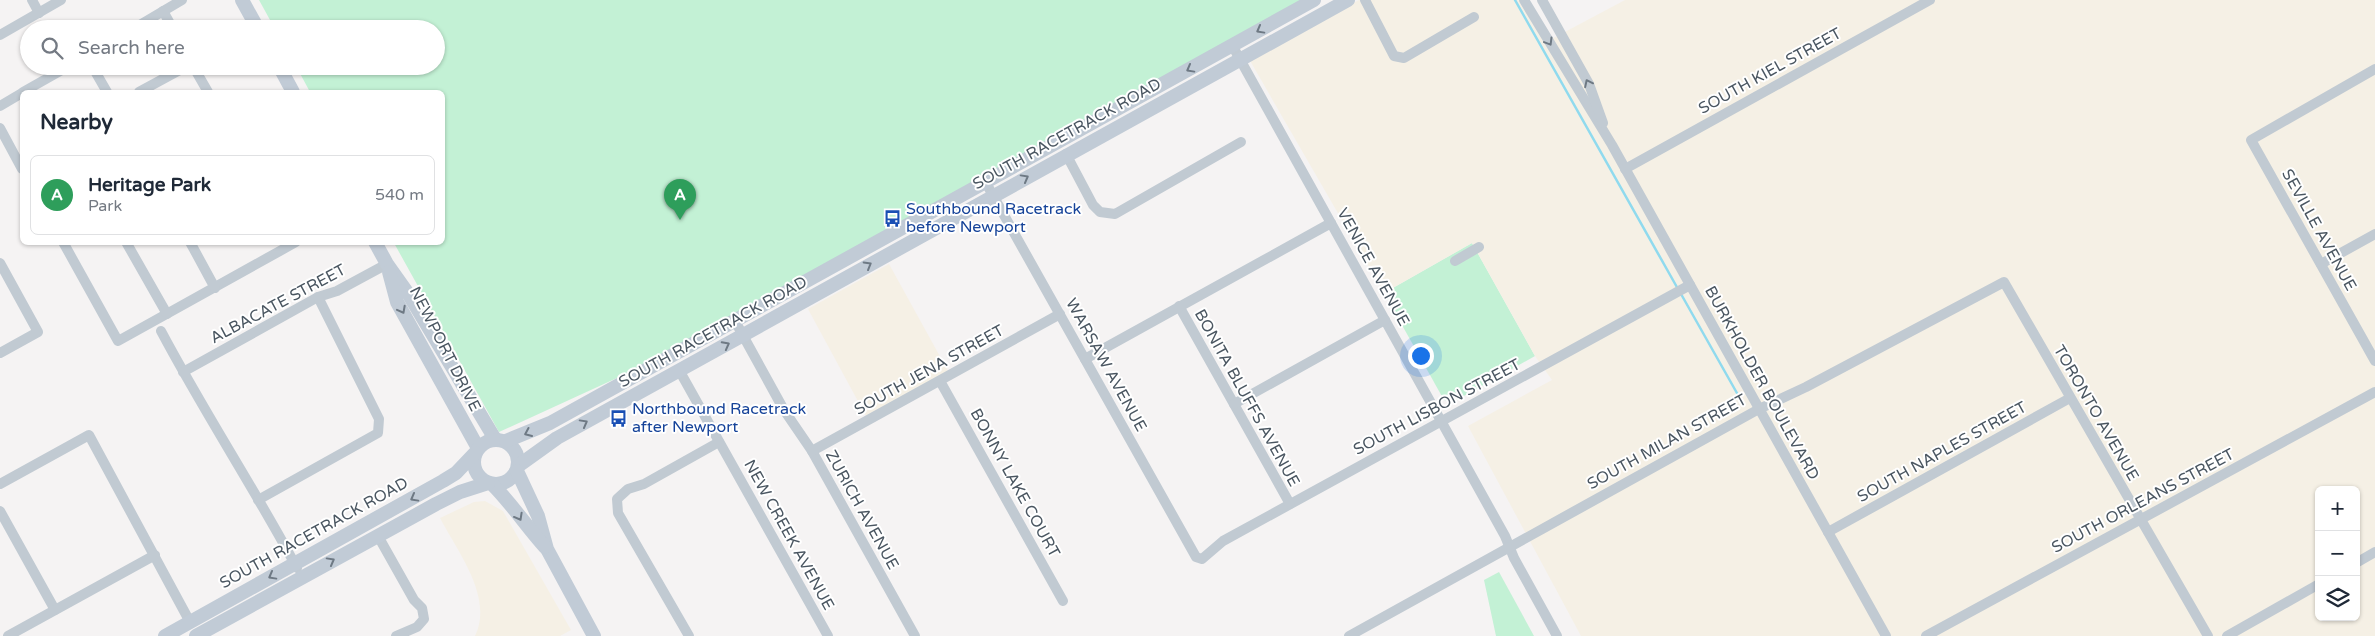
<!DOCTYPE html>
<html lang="en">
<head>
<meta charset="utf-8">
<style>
  body { margin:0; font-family:"Varela Round",sans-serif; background:#f6f6f7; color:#1f2937 }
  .controls { position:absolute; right:15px; bottom:15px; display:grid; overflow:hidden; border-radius:8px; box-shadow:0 1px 4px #0004 }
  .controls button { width:45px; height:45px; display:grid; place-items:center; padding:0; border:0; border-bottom:1px solid #e0e1e3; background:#fff; color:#1f2937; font:25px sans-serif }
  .you { position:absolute; left:1420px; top:355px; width:18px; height:18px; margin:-12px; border:4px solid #fff; border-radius:50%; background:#1a73e8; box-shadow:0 0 0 8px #1a73e833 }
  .badge { display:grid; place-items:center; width:32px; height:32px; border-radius:50%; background:#0f766e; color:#fff; font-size:16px; font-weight:700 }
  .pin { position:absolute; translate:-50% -41px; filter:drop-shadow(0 1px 2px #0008) }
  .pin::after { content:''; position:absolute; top:26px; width:18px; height:15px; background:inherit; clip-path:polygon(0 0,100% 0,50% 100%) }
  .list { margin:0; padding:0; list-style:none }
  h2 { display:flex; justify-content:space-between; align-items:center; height:65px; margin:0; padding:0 20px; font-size:21px }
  h2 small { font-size:16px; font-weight:400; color:#747a83 }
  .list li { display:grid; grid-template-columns:32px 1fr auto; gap:15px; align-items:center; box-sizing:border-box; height:80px; margin:0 10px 10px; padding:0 10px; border:1px solid #e0e1e3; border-radius:8px }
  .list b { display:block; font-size:19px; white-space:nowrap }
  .list p { margin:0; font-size:16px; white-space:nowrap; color:#747a83 }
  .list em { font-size:16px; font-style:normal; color:#747a83 }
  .icon { flex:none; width:28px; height:28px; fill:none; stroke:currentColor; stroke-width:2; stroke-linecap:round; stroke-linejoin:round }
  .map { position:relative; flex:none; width:2375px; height:636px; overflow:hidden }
  .search { position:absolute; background:#fff; box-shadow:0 1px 4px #0004; left:20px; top:20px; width:425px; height:55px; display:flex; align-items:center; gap:12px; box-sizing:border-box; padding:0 18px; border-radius:28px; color:#747a83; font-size:19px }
  .panel { position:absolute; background:#fff; box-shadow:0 1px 4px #0004; left:20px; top:90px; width:425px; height:155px; border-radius:8px }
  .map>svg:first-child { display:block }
</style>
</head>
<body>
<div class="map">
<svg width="2375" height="636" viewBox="0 0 2375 636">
  <rect width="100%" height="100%" fill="#f5f3f3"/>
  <g fill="#c3f1d5">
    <polygon points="259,0 1303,0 715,333 499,432 394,243 442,242 442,92 310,92 296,66 436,66 436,29 275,29"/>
    <polygon points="1472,243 1535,356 1453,402 1444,400 1384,293"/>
    <polygon points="1499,572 1534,636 1496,636 1484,580"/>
  </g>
  <g fill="#f5f0e5" fill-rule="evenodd">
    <path d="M1359,0H1522L1546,42L1625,0H2375V636H1581L1468,426L1552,380L1535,356L1472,243L1384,293L1249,59ZM2319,490H2356V617H2319Z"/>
    <polygon points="889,264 948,371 866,416 808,309"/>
    <path d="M485,501L503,511L571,630L560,636H475C494,597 457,551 440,518L474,502Z"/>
  </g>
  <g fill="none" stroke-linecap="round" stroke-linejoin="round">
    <g stroke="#90daee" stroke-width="2.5">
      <polyline points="1515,0 1678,289"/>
      <polyline points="1681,294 1742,402"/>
    </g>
    <g stroke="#c1cad2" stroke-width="10">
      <polyline points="32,0 39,13"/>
      <polyline points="1365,0 1394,56 1404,58 1474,17"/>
      <polyline points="1524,0 1612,145 1886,636"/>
      <polyline points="1542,0 1589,84 1603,123"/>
      <polyline points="163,11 173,29"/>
      <polyline points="133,29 182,0"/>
      <polyline points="0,35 61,0"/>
      <polyline points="1232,45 1505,536 1514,558 1557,636"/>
      <polyline points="92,66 107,92"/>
      <polyline points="193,66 208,92"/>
      <polyline points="2375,69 2251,140 2375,361"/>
      <polyline points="23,92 69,66"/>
      <polyline points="139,92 187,66"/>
      <polyline points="0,106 22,93"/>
      <polyline points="0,128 22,169"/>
      <polyline points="1066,154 1093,205 1100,212 1115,214 1241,142"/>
      <polyline points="1625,169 1930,0"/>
      <polyline points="986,183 1196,557 1202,559 1223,541 1690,285"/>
      <polyline points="63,242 118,341 296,242"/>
      <polyline points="126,242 167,314"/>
      <polyline points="190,242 215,288"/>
      <polyline points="1455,261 1479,247"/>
      <polyline points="0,263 38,332 0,353"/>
      <polyline points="2321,264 2375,234"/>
      <polyline points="1179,306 1290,504"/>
      <polyline points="735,321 784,410 812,451 915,636"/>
      <path d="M161,331C204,412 254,488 297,568"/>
      <polyline points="1085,359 1331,223"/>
      <polyline points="679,370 828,636"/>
      <polyline points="183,372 318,297 337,291 387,264"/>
      <polyline points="940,381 1063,601"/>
      <polyline points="1234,404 1385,320"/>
      <polyline points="812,451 1060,314"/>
      <polyline points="0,484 89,435 190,622"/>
      <polyline points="258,500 378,433 379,419 318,297"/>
      <polyline points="0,511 55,610"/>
      <polyline points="1828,532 2070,398"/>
      <polyline points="378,536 414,600 422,608 424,619 417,627 396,636"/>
      <polyline points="2356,563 2375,552"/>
      <polyline points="8,636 155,555"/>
      <polyline points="689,636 618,513 617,499 628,489 644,484 719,442"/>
      <polyline points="1349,636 1759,409 1806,387 2004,282 2208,636"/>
      <polyline points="1926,636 2375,392"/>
      <polyline points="2227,636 2319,584"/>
    </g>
    <g stroke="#c1cbd6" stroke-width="14">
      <polyline points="242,0 258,29"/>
      <polyline points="279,66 293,92"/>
      <polyline points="375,242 387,264 409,295 495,439"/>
      <polyline points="389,272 397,302 478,448"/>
      <circle cx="496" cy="462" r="22"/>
      <polyline points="506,441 550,423 1314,0"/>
      <polyline points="518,466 557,438 1348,0"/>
      <polyline points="517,471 538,516 547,549 594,636"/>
      <path d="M492,484C512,504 526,526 545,547"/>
      <polyline points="165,636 443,481 456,473 475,453"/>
      <polyline points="196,636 436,504 460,492 488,483"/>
    </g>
  </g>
  <defs><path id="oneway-chevron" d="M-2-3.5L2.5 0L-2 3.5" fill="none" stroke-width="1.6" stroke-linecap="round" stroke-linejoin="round" transform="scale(1.25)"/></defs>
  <g stroke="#6e7984">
    <use href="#oneway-chevron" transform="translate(1260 30) rotate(151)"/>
    <use href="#oneway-chevron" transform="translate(1190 69) rotate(151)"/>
    <use href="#oneway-chevron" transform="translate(1025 178) rotate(-29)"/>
    <use href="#oneway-chevron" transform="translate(868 265) rotate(-30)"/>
    <use href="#oneway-chevron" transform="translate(402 310) rotate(62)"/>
    <use href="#oneway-chevron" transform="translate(726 345) rotate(-28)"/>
    <use href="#oneway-chevron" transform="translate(584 423) rotate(-29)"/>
    <use href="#oneway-chevron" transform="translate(528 433) rotate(156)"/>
    <use href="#oneway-chevron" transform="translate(414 498) rotate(151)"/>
    <use href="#oneway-chevron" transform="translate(519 517) rotate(61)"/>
    <use href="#oneway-chevron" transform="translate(331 561) rotate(-29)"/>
    <use href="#oneway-chevron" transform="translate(272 576) rotate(151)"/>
  </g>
  <g stroke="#6e7983">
    <use href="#oneway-chevron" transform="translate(1549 42) rotate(59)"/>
    <use href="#oneway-chevron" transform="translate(1588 83) rotate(-116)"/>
  </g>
  <defs>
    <symbol id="bus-bare" viewBox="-9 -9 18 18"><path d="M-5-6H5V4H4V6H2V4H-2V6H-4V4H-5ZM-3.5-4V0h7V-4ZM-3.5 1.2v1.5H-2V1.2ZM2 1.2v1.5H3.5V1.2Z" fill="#1a4fb4" stroke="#fff" stroke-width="2.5" paint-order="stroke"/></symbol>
  </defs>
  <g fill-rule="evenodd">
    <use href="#bus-bare" x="880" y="206" width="25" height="25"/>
    <use href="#bus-bare" x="606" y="406" width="25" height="25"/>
  </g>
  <g text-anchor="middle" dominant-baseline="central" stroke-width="4" stroke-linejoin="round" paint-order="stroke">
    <g font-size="16" fill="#4a5661" stroke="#fff">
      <text transform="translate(1770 71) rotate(-29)">SOUTH KIEL STREET</text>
      <text transform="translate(1067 134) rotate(-29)">SOUTH RACETRACK ROAD</text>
      <text transform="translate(2319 230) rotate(61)">SEVILLE AVENUE</text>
      <text transform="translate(1373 267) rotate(61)">VENICE AVENUE</text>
      <text transform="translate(278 304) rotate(-28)">ALBACATE STREET</text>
      <text transform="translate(713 332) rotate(-29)">SOUTH RACETRACK ROAD</text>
      <text transform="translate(445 349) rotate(63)">NEWPORT DRIVE</text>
      <text transform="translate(1106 365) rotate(61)">WARSAW AVENUE</text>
      <text transform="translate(929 370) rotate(-29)">SOUTH JENA STREET</text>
      <text transform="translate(1762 383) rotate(61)">BURKHOLDER BOULEVARD</text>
      <text transform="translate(1247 398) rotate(61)">BONITA BLUFFS AVENUE</text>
      <text transform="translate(1437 407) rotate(-28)">SOUTH LISBON STREET</text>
      <text transform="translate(2096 413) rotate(60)">TORONTO AVENUE</text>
      <text transform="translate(1667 442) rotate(-29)">SOUTH MILAN STREET</text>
      <text transform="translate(1942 452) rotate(-29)">SOUTH NAPLES STREET</text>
      <text transform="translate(1015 483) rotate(61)">BONNY LAKE COURT</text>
      <text transform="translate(2143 501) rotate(-28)">SOUTH ORLEANS STREET</text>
      <text transform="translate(862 510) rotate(61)">ZURICH AVENUE</text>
      <text transform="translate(314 533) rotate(-29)">SOUTH RACETRACK ROAD</text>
      <text transform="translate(789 535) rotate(61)">NEW CREEK AVENUE</text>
    </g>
    <g font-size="16" fill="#164399" stroke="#fff" text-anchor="start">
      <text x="906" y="209">Southbound Racetrack<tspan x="906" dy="18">before Newport</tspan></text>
      <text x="632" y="409">Northbound Racetrack<tspan x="632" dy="18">after Newport</tspan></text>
    </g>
  </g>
</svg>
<div class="controls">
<button>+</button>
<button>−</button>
<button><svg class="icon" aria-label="layers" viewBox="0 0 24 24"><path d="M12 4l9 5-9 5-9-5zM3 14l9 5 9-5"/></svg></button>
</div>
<div class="you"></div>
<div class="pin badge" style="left:680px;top:220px;background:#2e9e5b">A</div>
<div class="search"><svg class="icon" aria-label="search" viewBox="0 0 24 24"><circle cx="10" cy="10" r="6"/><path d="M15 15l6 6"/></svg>Search here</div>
<section class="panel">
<h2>Nearby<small></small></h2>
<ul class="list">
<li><span class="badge" style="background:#2e9e5b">A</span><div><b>Heritage Park</b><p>Park</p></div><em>540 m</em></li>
</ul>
</section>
</div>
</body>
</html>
